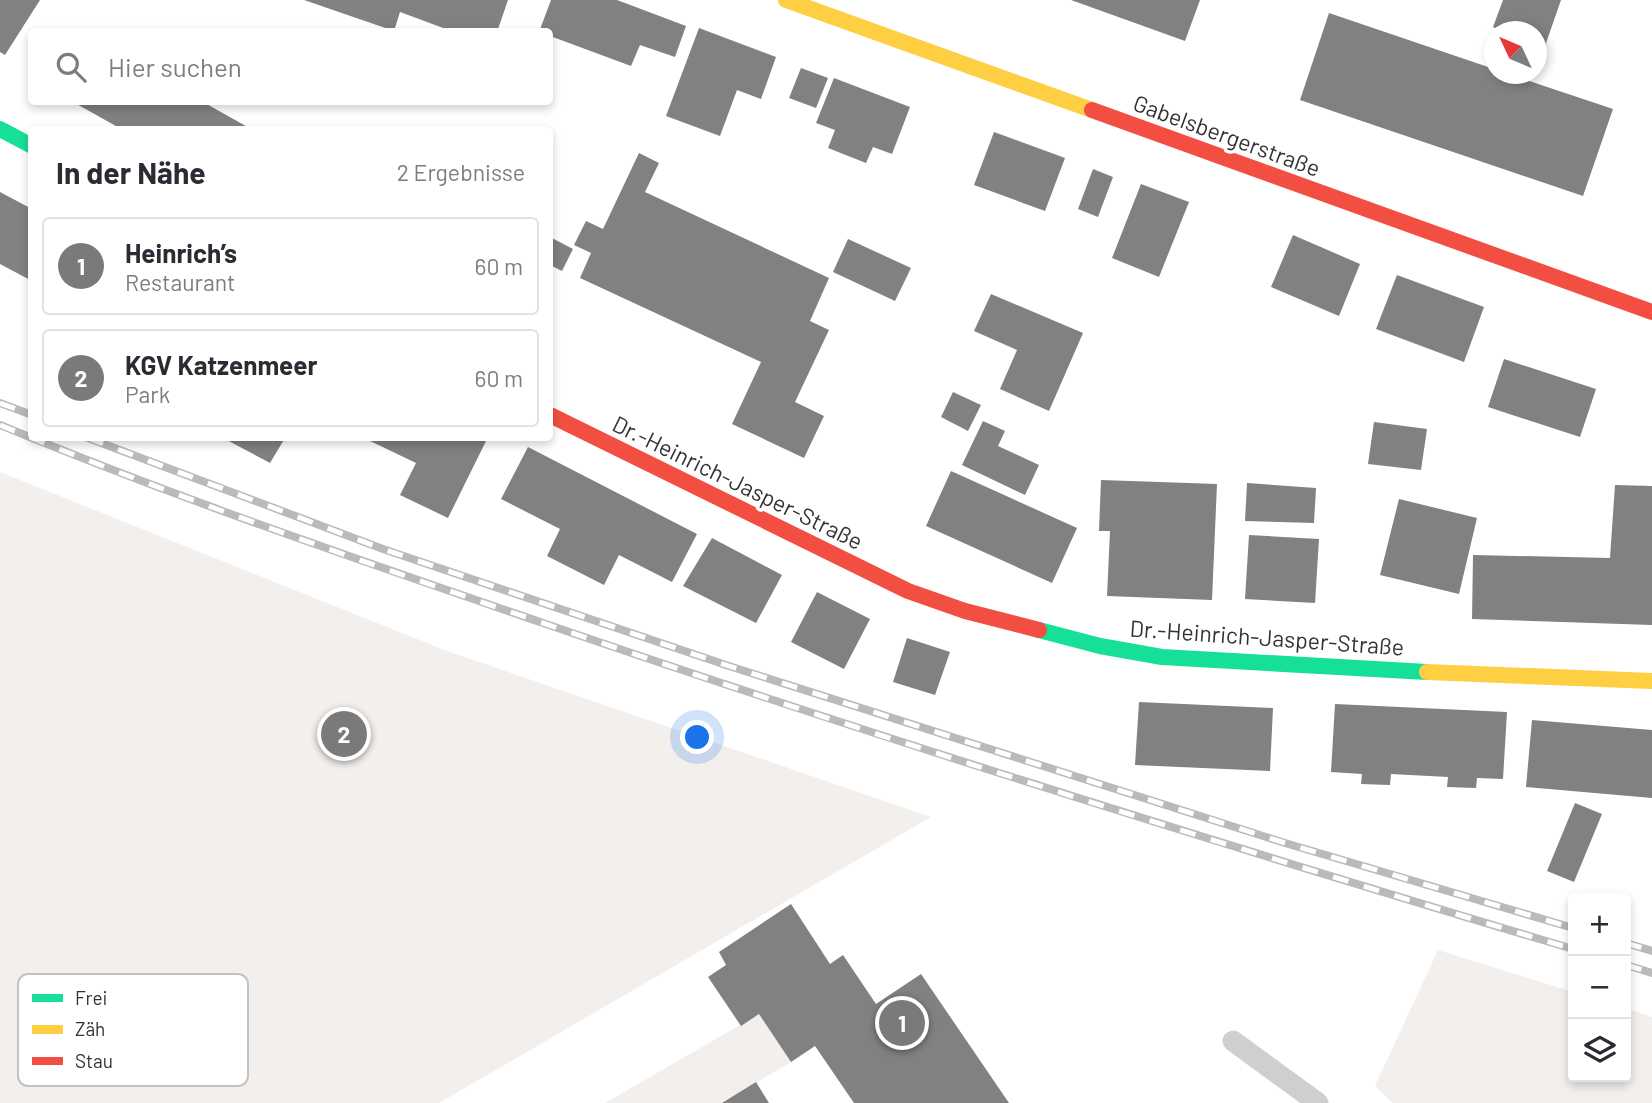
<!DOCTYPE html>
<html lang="de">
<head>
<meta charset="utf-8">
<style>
  body { margin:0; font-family:Barlow,sans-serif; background:#f7f7f7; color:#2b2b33 }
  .controls { position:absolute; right:21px; bottom:21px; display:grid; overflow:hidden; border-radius:7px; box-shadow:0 4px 10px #0003 }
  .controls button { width:63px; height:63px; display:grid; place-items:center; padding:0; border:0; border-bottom:2px solid #e1e1e2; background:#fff; color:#2b2b33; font:35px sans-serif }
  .compass { position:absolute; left:1484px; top:21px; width:63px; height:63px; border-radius:50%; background:#fff; box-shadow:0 4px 10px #0003; rotate:314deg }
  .you { position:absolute; left:698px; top:738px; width:24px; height:24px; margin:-18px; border:5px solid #fff; border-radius:50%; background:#1a73e8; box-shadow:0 0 0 10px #1a73e833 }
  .badge { display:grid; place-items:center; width:46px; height:46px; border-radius:50%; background:#7a7a7a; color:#fff; font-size:23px; font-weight:700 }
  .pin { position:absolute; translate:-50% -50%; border:4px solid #fff; box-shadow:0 2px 7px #0006 }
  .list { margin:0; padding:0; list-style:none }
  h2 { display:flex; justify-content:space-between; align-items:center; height:91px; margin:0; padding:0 28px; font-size:30px }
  h2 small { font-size:23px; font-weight:400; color:#7c7c81 }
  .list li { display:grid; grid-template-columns:46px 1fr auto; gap:21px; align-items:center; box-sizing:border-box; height:98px; margin:0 14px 14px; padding:0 14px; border:2px solid #e1e1e2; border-radius:7px }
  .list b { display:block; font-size:26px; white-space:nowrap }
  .list p { margin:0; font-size:23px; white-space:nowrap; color:#7c7c81 }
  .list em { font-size:23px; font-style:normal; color:#7c7c81 }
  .icon { flex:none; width:38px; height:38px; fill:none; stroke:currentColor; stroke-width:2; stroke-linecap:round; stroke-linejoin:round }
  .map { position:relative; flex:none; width:1652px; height:1103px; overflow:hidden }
  .search { position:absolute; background:#fff; box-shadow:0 4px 10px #0003; left:28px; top:28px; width:525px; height:77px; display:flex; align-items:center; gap:18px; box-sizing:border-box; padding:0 24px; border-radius:7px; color:#7c7c81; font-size:26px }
  .panel { position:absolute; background:#fff; box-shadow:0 4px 10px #0003; left:28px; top:126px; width:525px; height:315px; border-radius:7px }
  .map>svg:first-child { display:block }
</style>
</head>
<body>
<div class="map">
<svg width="1652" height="1103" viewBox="0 0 1652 1103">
  <rect width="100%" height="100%" fill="#fff"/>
  <g fill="#f3efec">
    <polygon points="0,472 447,651 931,817 439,1103 0,1103"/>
    <polygon points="1438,950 1573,992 1573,1077 1626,1077 1626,1008 1652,1017 1652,1103 1393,1103 1375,1086"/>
    <polygon points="759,1014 791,1062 722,1103 605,1103"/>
  </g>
  <g fill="#818181">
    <polygon points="0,0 40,0 5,55 0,52"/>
    <polygon points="304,0 508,0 497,32 454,32 400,12 394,31"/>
    <polygon points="551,0 617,0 686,26 675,57 640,45 631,66 550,36 550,32 539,32"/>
    <polygon points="1071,0 1200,0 1185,41"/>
    <polygon points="1503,0 1561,0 1545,46 1536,43 1536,32 1505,32 1493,27"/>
    <polygon points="1329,13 1494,69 1494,74 1508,74 1613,109 1583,196 1300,100"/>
    <polygon points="699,28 776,57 761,99 737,90 720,136 666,116"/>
    <polygon points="801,68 828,78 816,108 789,98"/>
    <polygon points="834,78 910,107 892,154 873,147 866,163 828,148 835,130 816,123"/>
    <polygon points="73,102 203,102 253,130 123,130"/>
    <polygon points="994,132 1065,158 1045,211 974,185"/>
    <polygon points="639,153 659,163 645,192 829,278 810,321 829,330 795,402 824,416 804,458 732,424 761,362 580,278 591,253 574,245 586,221 603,229"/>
    <polygon points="1093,169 1113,177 1098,217 1078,209"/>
    <polygon points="1141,184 1189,202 1159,277 1112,258"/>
    <polygon points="0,192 32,209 32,281 0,264"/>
    <polygon points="1293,235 1360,264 1339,316 1271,287"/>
    <polygon points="550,237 573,249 562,271 550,265"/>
    <polygon points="848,239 911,268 895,301 833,272"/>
    <polygon points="1397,275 1484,307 1464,362 1376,329"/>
    <polygon points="991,294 1083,333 1049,411 1000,389 1017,350 974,331"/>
    <polygon points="1504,359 1596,389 1580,437 1488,407"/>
    <polygon points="953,392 981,405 968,431 941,417"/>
    <polygon points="983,421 1005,431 998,446 1039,465 1025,495 962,465"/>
    <polygon points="1374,422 1427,429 1421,470 1368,464"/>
    <polygon points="223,438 285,438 270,463"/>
    <polygon points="369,438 485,438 487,439 448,518 400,495 416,463 368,440"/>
    <polygon points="528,447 697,534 672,582 619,555 604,585 547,556 560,529 501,499"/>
    <polygon points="951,471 1077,528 1052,583 926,526"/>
    <polygon points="1101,480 1217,484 1212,600 1107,596 1110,531 1099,531"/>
    <polygon points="1247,483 1316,488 1314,523 1245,521"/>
    <polygon points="1615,485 1652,486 1652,625 1472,619 1473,555 1610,558"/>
    <polygon points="1399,499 1477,518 1459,594 1380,575"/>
    <polygon points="1249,535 1319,539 1315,603 1245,599"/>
    <polygon points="712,538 782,575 756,623 683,586"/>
    <polygon points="817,592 870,619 844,669 791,642"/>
    <polygon points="907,638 950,652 935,695 893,682"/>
    <polygon points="1139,702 1273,708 1270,771 1135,765"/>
    <polygon points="1335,704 1507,712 1503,779 1477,778 1476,788 1447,787 1448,777 1391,774 1390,785 1361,784 1362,774 1331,772"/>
    <polygon points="1532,720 1652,730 1652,798 1526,787"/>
    <polygon points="1575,803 1602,814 1574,882 1547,871"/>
    <polygon points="791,904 830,964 843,955 876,1004 921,974 1009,1103 854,1103 815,1046 791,1062 759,1014 741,1026 708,977 726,965 719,952"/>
    <polygon points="756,1082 769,1103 722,1103"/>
  </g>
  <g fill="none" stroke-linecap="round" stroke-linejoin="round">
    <polyline stroke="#cfcfcf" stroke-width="21" points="1233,1041 1318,1103"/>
    <g stroke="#16e098" stroke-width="16">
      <polyline points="0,129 32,146"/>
      <polyline points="1039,630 1100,646 1162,657 1427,672"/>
    </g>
    <g stroke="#ffcf43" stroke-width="16">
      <polyline points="786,0 1092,110"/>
      <polyline points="1427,672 1652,681"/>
    </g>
    <g stroke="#f24e42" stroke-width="16">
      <polyline points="1092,110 1652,312"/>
      <polyline points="550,415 908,591 965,611 1039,630"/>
    </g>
    <defs>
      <g id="rail">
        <polyline points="0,403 32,415"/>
        <path d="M0,425C177,498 359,560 540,622C882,739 1227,846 1573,949"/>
        <polyline points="88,438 383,549 729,666 1285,843 1573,928"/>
        <polyline points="1626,943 1652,951"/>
        <polyline points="1626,965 1652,973"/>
      </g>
    </defs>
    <use href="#rail" stroke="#bababa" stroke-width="8"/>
    <use href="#rail" stroke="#fff" stroke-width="5" stroke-dasharray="16" stroke-linecap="butt"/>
  </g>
  <g text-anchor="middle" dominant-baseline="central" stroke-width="7" stroke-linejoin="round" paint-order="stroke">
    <g font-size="23" fill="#333" stroke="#fff">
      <text transform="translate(1227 135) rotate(20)">Gabelsbergerstraße</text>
      <text transform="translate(738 482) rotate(26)">Dr.-Heinrich-Jasper-Straße</text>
      <text transform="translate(1267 637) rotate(4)">Dr.-Heinrich-Jasper-Straße</text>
    </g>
  </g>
  <rect x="18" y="974" width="230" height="112" rx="10" fill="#fff" stroke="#c2c2c2" stroke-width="2"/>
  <rect x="32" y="994" width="31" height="8" fill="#16e098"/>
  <rect x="32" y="1025" width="31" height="9" fill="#ffcf43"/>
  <rect x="32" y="1057" width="31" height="8" fill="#f24e42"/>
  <g font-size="19" fill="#333">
    <text x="75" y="1005">Frei</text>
    <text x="75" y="1036">Zäh</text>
    <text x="75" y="1068">Stau</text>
  </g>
</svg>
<div class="controls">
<button>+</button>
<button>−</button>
<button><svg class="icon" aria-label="layers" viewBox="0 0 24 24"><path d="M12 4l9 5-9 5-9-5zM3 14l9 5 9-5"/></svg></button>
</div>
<svg class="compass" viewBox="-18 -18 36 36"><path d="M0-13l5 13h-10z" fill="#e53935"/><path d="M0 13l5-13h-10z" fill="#7c7c81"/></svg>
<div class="you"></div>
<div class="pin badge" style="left:902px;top:1023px">1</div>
<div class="pin badge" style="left:344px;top:734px">2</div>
<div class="search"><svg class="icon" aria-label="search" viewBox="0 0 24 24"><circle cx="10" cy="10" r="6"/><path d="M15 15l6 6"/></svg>Hier suchen</div>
<section class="panel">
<h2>In der Nähe<small>2 Ergebnisse</small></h2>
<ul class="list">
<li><span class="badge">1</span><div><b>Heinrich’s</b><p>Restaurant</p></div><em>60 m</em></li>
<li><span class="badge">2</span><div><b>KGV Katzenmeer</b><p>Park</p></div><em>60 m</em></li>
</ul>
</section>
</div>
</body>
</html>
